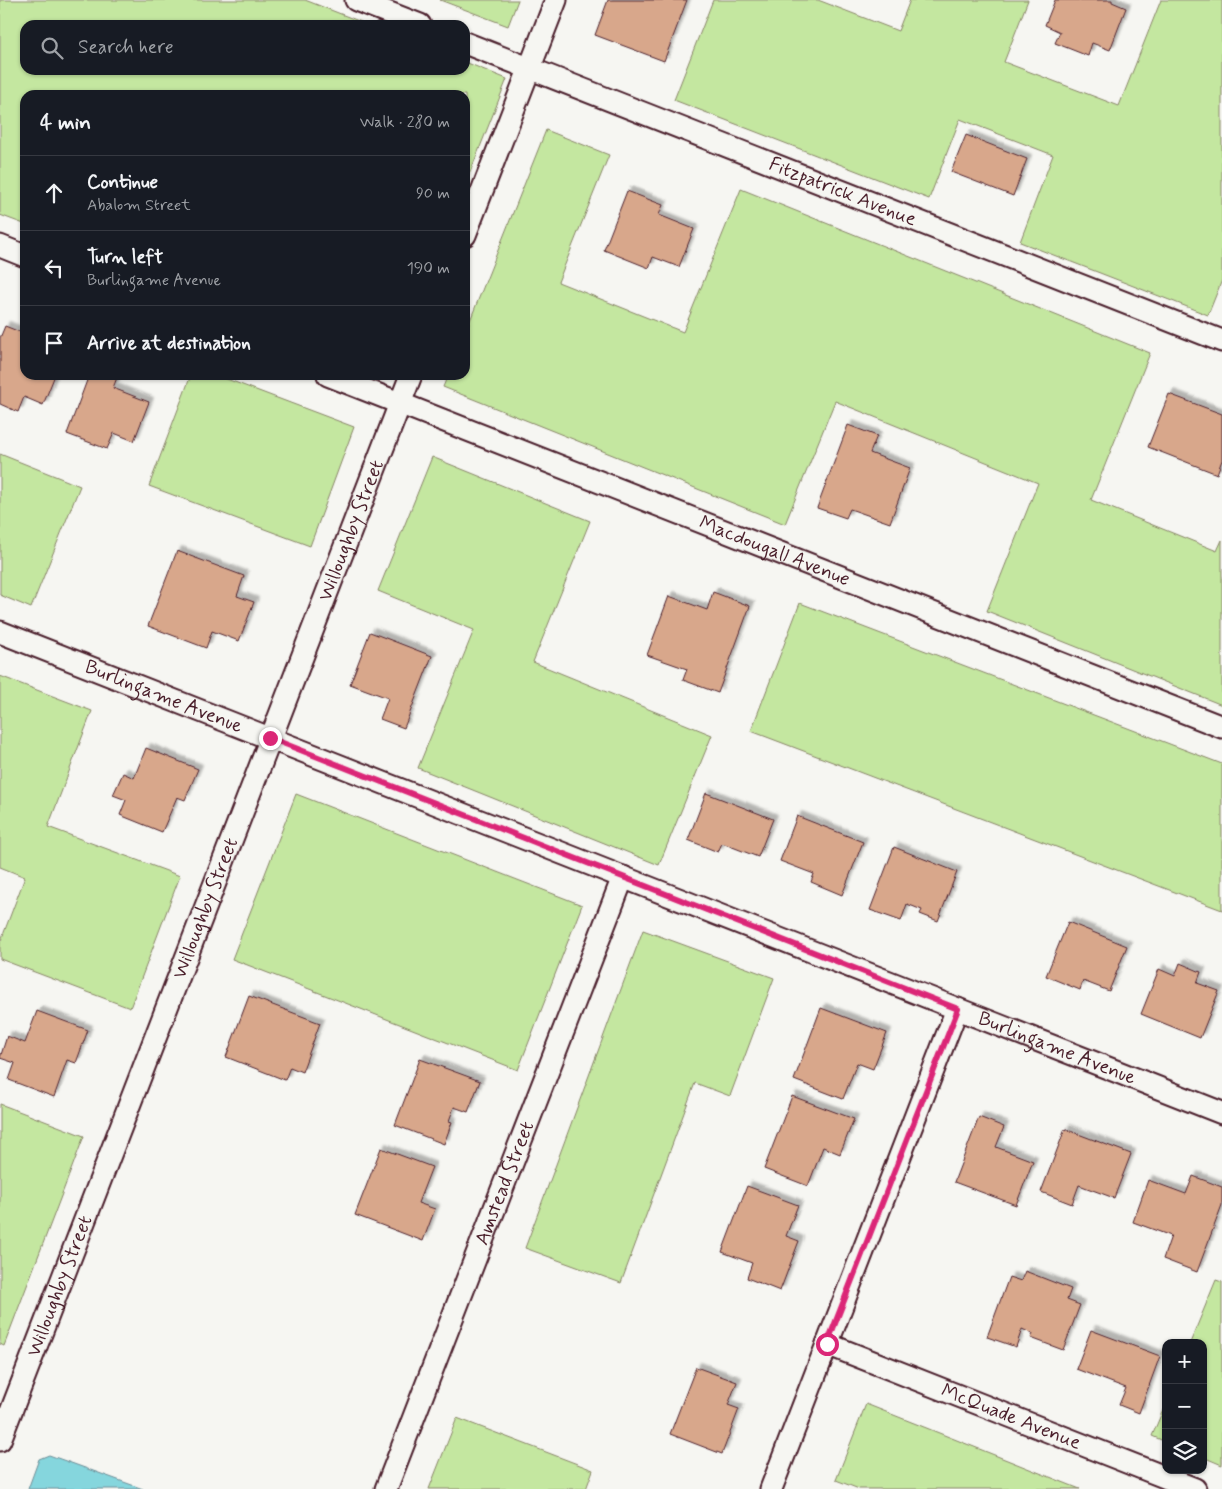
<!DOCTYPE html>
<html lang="en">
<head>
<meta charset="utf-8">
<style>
  body { margin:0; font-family:Mynerve,sans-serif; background:#20242c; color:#f1f3f6 }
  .controls { position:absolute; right:15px; bottom:15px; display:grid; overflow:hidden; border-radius:10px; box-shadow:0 1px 4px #0004 }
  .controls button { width:45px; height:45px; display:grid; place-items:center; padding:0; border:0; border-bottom:1px solid #363941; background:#171b24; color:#f1f3f6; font:25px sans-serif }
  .stop { position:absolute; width:15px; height:15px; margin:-11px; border:4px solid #db2777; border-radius:50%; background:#fff }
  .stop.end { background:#db2777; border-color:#fff; box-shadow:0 1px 5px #0008 }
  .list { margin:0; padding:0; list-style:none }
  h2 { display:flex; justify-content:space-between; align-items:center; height:65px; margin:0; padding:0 20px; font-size:21px }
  h2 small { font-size:16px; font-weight:400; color:#9ea1a6 }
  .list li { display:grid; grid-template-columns:32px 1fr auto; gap:15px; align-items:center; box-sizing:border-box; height:75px; padding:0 20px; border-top:1px solid #363941 }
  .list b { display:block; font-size:19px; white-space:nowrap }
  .list p { margin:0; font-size:16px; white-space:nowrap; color:#9ea1a6 }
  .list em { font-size:16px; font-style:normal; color:#9ea1a6 }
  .icon { flex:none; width:28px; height:28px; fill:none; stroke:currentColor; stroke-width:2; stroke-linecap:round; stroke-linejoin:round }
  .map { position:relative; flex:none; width:1222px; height:1489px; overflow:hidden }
  .search { position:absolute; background:#171b24; box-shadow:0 1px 4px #0004; left:20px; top:20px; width:450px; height:55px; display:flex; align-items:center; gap:12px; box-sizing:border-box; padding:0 18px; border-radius:15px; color:#9ea1a6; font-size:19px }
  .panel { position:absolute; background:#171b24; box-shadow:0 1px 4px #0004; left:20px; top:90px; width:450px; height:290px; border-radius:15px }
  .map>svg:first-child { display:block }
</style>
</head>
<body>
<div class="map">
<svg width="1222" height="1489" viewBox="0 0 1222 1489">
  <defs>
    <filter id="shadow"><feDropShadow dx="4.5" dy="-4.5" stdDeviation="1" flood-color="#0004"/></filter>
  </defs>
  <rect width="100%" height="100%" fill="#f6f6f2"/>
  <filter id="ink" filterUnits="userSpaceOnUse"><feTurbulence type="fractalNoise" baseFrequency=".02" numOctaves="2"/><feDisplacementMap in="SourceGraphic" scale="10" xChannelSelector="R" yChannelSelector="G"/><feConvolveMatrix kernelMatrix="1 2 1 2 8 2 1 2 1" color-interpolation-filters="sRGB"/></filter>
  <g filter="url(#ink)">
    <g fill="#c4e7a0" stroke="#878366">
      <polygon points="0,0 305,0 369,25 25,25 25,70 465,70 465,62 507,79 465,185 465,95 25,95 25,221 24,224 0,215"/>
      <polygon points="440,0 518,0 508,26"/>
      <polygon points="713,0 818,0 898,31 910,0 1028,0 1004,62 1119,106 1161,0 1222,0 1222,280 1208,315 1020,242 1053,155 960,119 929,199 674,100"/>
      <polygon points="546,130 609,155 558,282 683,332 741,189 1150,353 1091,500 1217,551 1222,540 1222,705 987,611 1038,483 835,401 785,524 443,387 448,375 465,375 465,333"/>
      <polygon points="191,375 216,375 354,427 310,546 149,486"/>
      <polygon points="0,454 80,486 31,608 0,595"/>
      <polygon points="432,457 590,521 533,662 712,735 659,865 418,768 474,630 378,591"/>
      <polygon points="800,603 1222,764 1222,910 751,731"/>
      <polygon points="0,676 92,711 48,827 180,876 130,1008 0,959 0,943 25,877 0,867"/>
      <polygon points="296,794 582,905 518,1070 232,959"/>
      <polygon points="643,930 774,978 730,1096 695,1083 621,1283 525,1248"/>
      <polygon points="0,1104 84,1136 4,1346 0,1344"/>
      <polygon points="1216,1280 1222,1282 1222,1465 1203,1457 1203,1343 1190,1343"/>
      <polygon points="1166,1403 1166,1442 1152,1436"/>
      <polygon points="866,1404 1080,1489 859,1489 836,1480"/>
      <polygon points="457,1418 593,1470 586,1489 429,1489"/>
    </g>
    <polygon fill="#85d6dd" stroke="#6d8d96" points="49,1455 143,1489 28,1489 39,1459"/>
    <g fill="#d8a78b" stroke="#4a1f2b" filter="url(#shadow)">
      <polygon points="608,0 687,0 664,61 595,35"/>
      <polygon points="1055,0 1112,0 1112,2 1126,8 1110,50 1092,43 1088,56 1055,43 1060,32 1045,25"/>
      <polygon points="966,135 1027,159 1013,196 951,172"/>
      <polygon points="627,191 663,205 659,215 694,229 679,267 653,257 649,268 604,250"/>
      <polygon points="5,326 25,334 25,343 21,352 25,354 25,375 55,375 43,405 24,397 18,412 0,404 0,338"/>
      <polygon points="89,375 118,375 113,388 149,402 134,441 114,433 107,449 67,434"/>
      <polygon points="1169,394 1222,414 1222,460 1217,474 1148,447"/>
      <polygon points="848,425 877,436 870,453 910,468 890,523 850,509 846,518 817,508"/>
      <polygon points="177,551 244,576 237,596 254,602 239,641 212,631 206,648 148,626"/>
      <polygon points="713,592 750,606 718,693 683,680 687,669 647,655 669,596 707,610"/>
      <polygon points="370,632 432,656 404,728 380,719 388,698 350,684"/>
      <polygon points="146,748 198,769 185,800 177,797 162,832 120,815 126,800 113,795 123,773 134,778"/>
      <polygon points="706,793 773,819 758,857 722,843 718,852 688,840"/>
      <polygon points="797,816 863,842 842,895 811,882 814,874 780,861"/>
      <polygon points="894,847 957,872 938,921 920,914 922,910 907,904 901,921 870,910"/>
      <polygon points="1068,922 1127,946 1109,991 1083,981 1080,990 1046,976"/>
      <polygon points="1180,963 1201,972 1197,983 1219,991 1200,1038 1141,1014 1159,969 1175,976"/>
      <polygon points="249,996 320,1023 302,1072 290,1067 285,1080 226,1057"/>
      <polygon points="821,1008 887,1033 873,1069 857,1063 843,1099 794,1080"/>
      <polygon points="37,1011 88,1030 76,1063 67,1060 54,1097 9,1080 15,1063 0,1058 7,1036 25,1043"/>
      <polygon points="420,1059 480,1081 468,1112 454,1107 449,1121 452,1122 444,1144 395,1125"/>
      <polygon points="792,1096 854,1119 840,1154 823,1147 808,1186 764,1169"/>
      <polygon points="979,1117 1004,1127 996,1147 1033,1161 1016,1205 954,1182"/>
      <polygon points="1065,1129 1131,1154 1114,1198 1079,1185 1072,1204 1041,1192"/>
      <polygon points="381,1148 432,1167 418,1203 435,1209 423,1241 355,1215"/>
      <polygon points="1193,1176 1222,1187 1222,1205 1197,1272 1163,1259 1171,1236 1133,1222 1148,1180 1186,1194"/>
      <polygon points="747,1186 798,1205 786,1236 799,1241 780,1291 747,1278 752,1263 722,1252"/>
      <polygon points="1025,1271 1071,1289 1067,1300 1080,1305 1063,1350 1031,1338 1033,1334 1022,1329 1016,1347 987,1337 1009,1277 1021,1281"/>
      <polygon points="1091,1330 1160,1356 1139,1413 1119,1405 1126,1388 1076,1369"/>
      <polygon points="696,1367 737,1382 728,1405 739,1409 722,1454 670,1434"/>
    </g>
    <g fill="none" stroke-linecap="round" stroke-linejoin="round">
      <defs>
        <g id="street">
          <polyline points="356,0 420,25"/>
          <path id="s1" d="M465,43L1222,341"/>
          <polyline points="465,235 556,0"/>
          <polyline points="0,246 25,256"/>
          <path id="s2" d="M328,375L1222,727"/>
          <path id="s3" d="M0,632L1222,1113"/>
          <path id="s4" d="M827,1344L1195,1489"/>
          <path id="s5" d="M0,1440L411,375"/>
          <path id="s6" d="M386,1489L623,877"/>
          <polyline points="771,1489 957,1009"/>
        </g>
      </defs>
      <use href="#street" stroke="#4a1f2b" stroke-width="25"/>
      <use href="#street" stroke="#f6f6f2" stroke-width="21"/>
    </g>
  </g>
  <g fill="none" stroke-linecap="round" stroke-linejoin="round" filter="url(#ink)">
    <polyline stroke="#db2777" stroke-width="6" points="270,738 958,1009 827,1344"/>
  </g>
  <g text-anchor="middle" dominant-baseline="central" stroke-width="4" stroke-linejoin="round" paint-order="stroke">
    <g font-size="20" fill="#4a1f2b" stroke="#f6f6f2">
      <text stroke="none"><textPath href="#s1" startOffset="406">Fitzpatrick Avenue</textPath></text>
      <text stroke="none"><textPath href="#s5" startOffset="975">Willoughby Street</textPath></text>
      <text stroke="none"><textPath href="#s2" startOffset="480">Macdougall Avenue</textPath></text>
      <text stroke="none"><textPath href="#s3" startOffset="176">Burlingame Avenue</textPath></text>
      <text stroke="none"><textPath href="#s5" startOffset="570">Willoughby Street</textPath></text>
      <text stroke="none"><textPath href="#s3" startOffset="1136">Burlingame Avenue</textPath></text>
      <text stroke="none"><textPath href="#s6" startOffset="328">Amstead Street</textPath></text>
      <text stroke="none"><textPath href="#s5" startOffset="165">Willoughby Street</textPath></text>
      <text stroke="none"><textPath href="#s4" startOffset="198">McQuade Avenue</textPath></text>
    </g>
  </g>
</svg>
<div class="controls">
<button>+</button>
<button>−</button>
<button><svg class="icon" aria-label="layers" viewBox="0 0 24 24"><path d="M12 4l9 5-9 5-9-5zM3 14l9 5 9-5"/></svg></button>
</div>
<div class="stop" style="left:827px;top:1344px"></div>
<div class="stop end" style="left:270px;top:738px"></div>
<div class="search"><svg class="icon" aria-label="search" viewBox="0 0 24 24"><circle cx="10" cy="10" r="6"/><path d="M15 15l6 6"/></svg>Search here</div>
<section class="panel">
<h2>4 min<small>Walk · 280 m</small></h2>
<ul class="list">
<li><svg class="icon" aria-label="ahead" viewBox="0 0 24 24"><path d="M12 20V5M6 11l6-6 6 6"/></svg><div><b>Continue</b><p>Abalom Street</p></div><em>90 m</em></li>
<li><svg class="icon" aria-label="left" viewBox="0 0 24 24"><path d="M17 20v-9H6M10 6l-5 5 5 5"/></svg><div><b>Turn left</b><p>Burlingame Avenue</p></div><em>190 m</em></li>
<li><svg class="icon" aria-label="arrive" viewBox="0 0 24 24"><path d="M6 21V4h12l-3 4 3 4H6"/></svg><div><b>Arrive at destination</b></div></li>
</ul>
</section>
</div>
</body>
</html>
